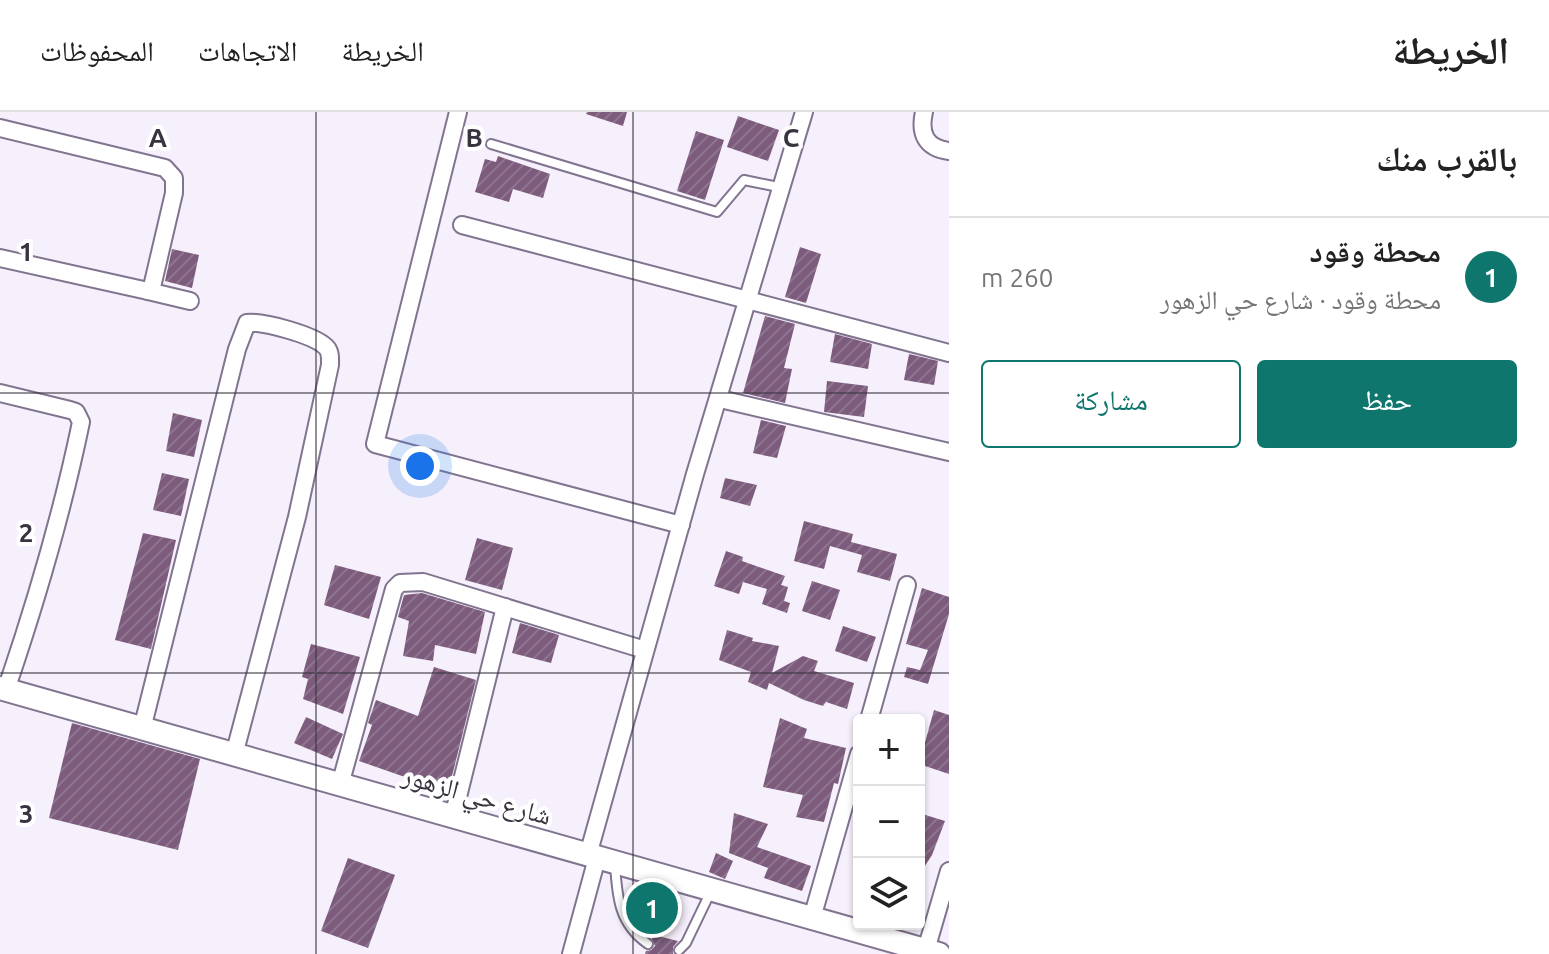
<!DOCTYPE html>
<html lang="ar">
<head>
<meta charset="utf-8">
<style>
  body { margin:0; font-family:Ubuntu,"Noto Naskh Arabic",sans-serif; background:#f6f6f6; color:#222; direction:rtl }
  .controls { position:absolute; right:24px; bottom:24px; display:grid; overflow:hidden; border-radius:8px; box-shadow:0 2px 6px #0004 }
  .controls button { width:72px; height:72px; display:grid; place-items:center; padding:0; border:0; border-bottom:2px solid #e0e0e0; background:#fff; color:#222; font:40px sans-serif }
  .you { position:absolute; left:420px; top:354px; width:28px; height:28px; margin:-20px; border:6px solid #fff; border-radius:50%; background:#1a73e8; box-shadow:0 0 0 12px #1a73e833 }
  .badge { display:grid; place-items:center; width:52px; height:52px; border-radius:50%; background:#0f766e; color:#fff; font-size:26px; font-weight:700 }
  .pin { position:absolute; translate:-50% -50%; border:4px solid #fff; box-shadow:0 2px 8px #0006 }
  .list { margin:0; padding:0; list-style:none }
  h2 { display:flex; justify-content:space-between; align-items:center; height:104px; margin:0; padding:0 32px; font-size:34px }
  h2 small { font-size:26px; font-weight:400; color:#767676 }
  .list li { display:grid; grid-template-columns:52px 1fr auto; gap:24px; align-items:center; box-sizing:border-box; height:120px; padding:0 32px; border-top:2px solid #e0e0e0 }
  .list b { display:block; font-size:30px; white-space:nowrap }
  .list p { margin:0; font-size:26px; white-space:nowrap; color:#767676 }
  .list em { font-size:26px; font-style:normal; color:#767676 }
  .actions { display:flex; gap:16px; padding:24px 32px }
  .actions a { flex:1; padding:18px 0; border:2px solid #0f766e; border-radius:8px; text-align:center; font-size:28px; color:#0f766e }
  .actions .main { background:#0f766e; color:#fff }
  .icon { flex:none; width:44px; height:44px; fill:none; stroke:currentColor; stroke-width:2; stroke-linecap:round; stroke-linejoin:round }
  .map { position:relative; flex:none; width:949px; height:842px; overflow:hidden; direction:ltr }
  header { display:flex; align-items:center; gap:48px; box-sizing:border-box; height:112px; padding:0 40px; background:#fff; border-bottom:2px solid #e0e0e0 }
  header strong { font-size:38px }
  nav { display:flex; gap:44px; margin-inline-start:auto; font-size:28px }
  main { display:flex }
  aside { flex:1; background:#fff }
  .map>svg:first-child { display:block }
</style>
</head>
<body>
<header>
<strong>الخريطة</strong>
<nav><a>الخريطة</a><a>الاتجاهات</a><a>المحفوظات</a></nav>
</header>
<main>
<aside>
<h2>بالقرب منك<small></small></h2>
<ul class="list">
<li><span class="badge">1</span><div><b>محطة وقود</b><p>محطة وقود · شارع حي الزهور</p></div><em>260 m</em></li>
</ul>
<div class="actions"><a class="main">حفظ</a><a>مشاركة</a></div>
</aside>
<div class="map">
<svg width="949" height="842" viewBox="0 0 949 842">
  <defs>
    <pattern id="building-hatch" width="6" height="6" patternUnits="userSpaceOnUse" patternTransform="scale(2)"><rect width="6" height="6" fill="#7c5b7c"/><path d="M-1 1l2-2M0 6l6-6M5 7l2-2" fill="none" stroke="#8e758e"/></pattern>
  </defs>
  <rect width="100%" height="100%" fill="#f6f0fc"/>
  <g fill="url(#building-hatch)">
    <polygon points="587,0 627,0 623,14 586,2"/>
    <polygon points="738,4 779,18 768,49 727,35"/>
    <polygon points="696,19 724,28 705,88 677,79"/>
    <polygon points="498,44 550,62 543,86 513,77 509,90 475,80 485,47 496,50"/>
    <polygon points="800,135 821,142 806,191 785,185"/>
    <polygon points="172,137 199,143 192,176 165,169"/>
    <polygon points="765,204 795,212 784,256 792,257 785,291 743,281"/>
    <polygon points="835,222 872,232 868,257 830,250"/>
    <polygon points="909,242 938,249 934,273 904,268"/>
    <polygon points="827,269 868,274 864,305 824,300"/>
    <polygon points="173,301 202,308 194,345 166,339"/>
    <polygon points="761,308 786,314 777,346 753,341"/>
    <polygon points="162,361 189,367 181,404 153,398"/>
    <polygon points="725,366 757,373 750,394 720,386"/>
    <polygon points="804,409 853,422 851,430 897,442 890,469 857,460 862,443 830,434 824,457 794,449"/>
    <polygon points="143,421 176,428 151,537 115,528"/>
    <polygon points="477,426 513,436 502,478 465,468"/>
    <polygon points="726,439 743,445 742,449 785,464 781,473 788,475 784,489 790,491 787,501 762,492 767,477 743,470 739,482 714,474"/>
    <polygon points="335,453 381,465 369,507 324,493"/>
    <polygon points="812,469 840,478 830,508 802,499"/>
    <polygon points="922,476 949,485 949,502 928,572 904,565 907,555 920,558 928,538 906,532"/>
    <polygon points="422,481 485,500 476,542 435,533 433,549 403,544 409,509 398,505 404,483"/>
    <polygon points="520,511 559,523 551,551 512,541"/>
    <polygon points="843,514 876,525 867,550 835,539"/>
    <polygon points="727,518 753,526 752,529 779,534 772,561 803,544 818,549 814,559 854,571 847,597 826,590 823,594 804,588 769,571 767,578 748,570 751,560 719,548"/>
    <polygon points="311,532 360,545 343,602 303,587 308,567 302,565"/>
    <polygon points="434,555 476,568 450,672 402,664 359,649 372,613 368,611 376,588 418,604"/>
    <polygon points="934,598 949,603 949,662 919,652"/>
    <polygon points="306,605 343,622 332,647 294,631"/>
    <polygon points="780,606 807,617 804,626 846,636 838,672 834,671 824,710 796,705 803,683 763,675"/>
    <polygon points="72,611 200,647 178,738 49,706"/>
    <polygon points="734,701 768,712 757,735 811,754 802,779 764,766 768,756 729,741"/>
    <polygon points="919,701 945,709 932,743 919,763"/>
    <polygon points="716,741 733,749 725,767 709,760"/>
    <polygon points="348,746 395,763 368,836 321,819"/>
    <polygon points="650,822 678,829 673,835 673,842 645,842 646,839 651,838 655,834"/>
  </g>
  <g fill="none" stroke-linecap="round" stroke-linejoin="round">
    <defs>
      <g id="lane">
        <polyline points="491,32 717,100 744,68 783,76"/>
        <path d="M615,752C617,785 619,812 648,832"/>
        <polyline points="679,838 686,831 711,779"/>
      </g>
      <g id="street">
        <polyline points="458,0 375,332 681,413"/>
        <path d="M924,0C919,22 926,36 949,39"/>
        <polyline points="0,16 165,56 174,66 174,81 152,175 148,179 0,146"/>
        <polyline points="462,113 949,241"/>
        <polyline points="148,179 190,189"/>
        <path d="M0,281L70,298L76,300L81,310C62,402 36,490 6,578"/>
        <polyline points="720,287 949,340"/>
        <polyline points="869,608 907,473"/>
        <path d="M142,617L237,237L247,211C263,209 314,223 326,235C331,240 330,247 330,253L297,405L234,643"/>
        <polyline points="340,673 394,477 400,471 423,470 645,538"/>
        <polyline points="453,705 505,495"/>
        <polyline points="588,743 695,362 804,0"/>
        <polyline points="812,806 859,642"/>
        <polyline points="926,838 949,759"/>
        <polyline points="571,842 597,746"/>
      </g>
      <polyline id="secondary" points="0,576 939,842"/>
    </defs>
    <use href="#lane" stroke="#81748f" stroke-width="12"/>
    <use href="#street" stroke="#81748f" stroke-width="20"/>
    <use href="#secondary" stroke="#81748f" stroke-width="26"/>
    <use href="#lane" stroke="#fff" stroke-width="8"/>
    <use href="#street" stroke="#fff" stroke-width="16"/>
    <use href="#secondary" stroke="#fff" stroke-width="22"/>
  </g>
  <path fill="none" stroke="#39333f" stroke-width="2" stroke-opacity="0.55" d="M316,0V842M633,0V842M0,281H949M0,561H949"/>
  <g text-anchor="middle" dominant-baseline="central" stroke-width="8" stroke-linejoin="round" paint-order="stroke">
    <g font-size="26" fill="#39333f" stroke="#fff">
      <text transform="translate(477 683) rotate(16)">شارع حي الزهور</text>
    </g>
  </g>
  <g font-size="26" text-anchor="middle" font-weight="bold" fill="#39333f" stroke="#fff" stroke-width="8" stroke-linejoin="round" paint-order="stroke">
    <text x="158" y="35">A</text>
    <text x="474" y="35">B</text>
    <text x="791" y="35">C</text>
    <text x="26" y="149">1</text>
    <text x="26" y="430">2</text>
    <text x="26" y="711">3</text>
  </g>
</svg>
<div class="controls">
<button>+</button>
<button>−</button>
<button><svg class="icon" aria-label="layers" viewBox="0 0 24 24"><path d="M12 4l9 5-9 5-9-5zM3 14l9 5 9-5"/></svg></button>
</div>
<div class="you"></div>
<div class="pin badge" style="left:652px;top:796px">1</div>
</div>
</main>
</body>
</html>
